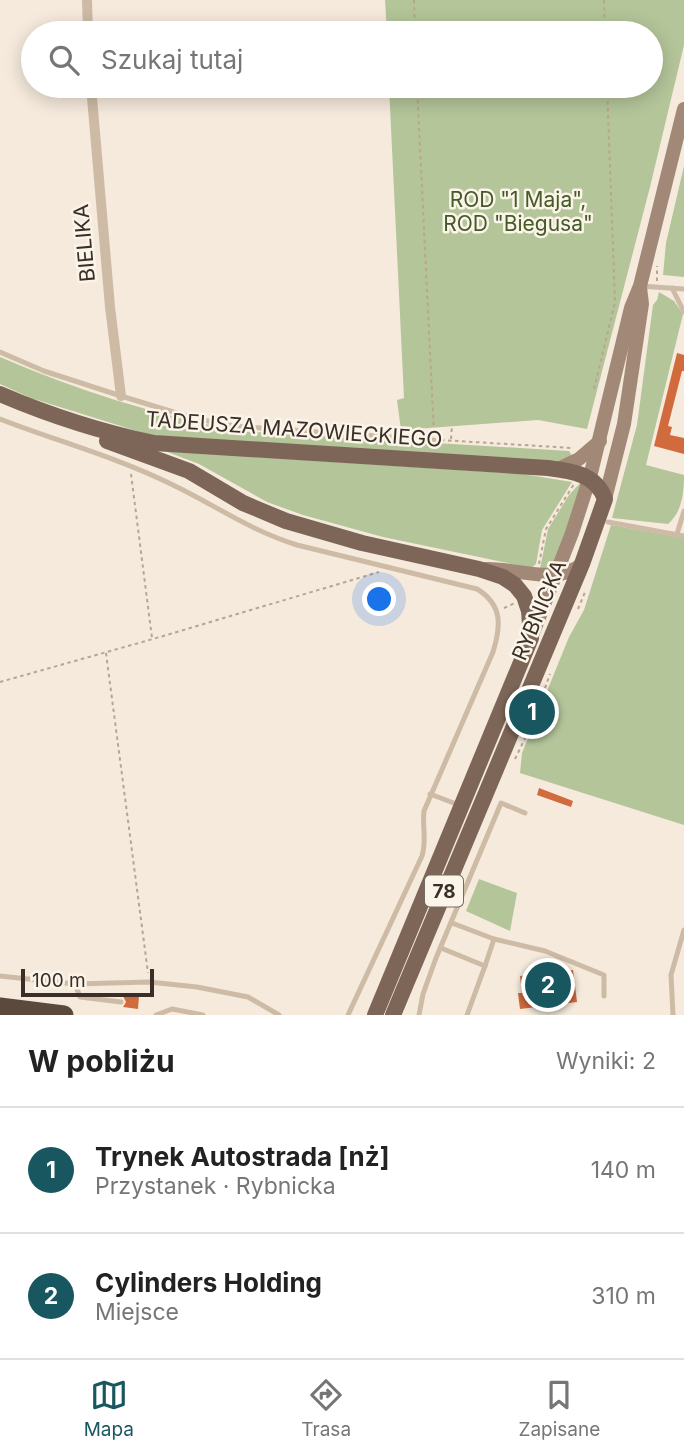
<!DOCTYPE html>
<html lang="pl">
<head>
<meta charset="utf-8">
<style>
  body { margin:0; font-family:Inter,sans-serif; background:#f2f2f2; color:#222 }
  .scale { position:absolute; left:21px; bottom:18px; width:133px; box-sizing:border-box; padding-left:7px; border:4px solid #3a2e28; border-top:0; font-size:19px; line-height:24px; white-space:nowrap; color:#3a2e28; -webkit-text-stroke:5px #fbf4e9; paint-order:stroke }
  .you { position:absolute; left:380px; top:600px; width:24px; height:24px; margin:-18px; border:5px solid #fff; border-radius:50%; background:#1a73e8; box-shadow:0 0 0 10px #1a73e833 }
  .badge { display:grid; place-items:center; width:46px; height:46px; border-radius:50%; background:#195760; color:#fff; font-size:23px; font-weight:700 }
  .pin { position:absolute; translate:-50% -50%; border:4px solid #fff; box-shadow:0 2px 7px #0006 }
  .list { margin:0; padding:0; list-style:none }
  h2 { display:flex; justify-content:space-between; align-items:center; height:91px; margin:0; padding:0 28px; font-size:30px }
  h2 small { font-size:23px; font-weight:400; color:#767676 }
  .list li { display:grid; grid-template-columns:46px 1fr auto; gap:21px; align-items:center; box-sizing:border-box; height:126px; padding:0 28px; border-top:2px solid #e0e0e0 }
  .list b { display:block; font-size:26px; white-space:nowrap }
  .list p { margin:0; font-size:23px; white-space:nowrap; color:#767676 }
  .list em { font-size:23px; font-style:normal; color:#767676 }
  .icon { flex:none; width:38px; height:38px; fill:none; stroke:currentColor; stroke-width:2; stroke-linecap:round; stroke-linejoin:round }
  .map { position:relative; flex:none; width:684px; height:1015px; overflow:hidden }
  .search { position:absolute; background:#fff; box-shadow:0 4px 18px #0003; left:21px; right:21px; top:21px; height:77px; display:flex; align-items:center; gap:18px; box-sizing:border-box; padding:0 24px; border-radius:38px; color:#767676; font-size:26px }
  .sheet { height:343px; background:#fff }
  nav { display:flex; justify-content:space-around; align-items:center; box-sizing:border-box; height:98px; border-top:2px solid #e0e0e0; background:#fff; font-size:19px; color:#767676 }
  nav a { display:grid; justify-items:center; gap:4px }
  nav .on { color:#195760 }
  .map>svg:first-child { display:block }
</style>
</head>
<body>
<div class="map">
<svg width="684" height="1015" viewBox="0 0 684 1015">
  <rect width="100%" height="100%" fill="#f5eadc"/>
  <g fill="#b4c59a">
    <polygon points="385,0 684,0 684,45 650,187 587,429 538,420 401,430 397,400 404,398 389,86 651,86 651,33 387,33"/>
    <polygon points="684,166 684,277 663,275 666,243"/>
    <path d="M659,292L674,301L683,314L646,465L684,475C684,493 682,512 668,524L612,518L637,425L653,305L657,300Z"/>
    <path d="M0,357C76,390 156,415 238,431L569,451L573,457L561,462L156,437L31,398L0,384Z"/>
    <polygon points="165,451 523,474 572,482 542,530 536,564 531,568 383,537 303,515 267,502 199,464"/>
    <polygon points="581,482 583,484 552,570 540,569 548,529 569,495"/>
    <polygon points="611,525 684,538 684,825 520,773 522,753 569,637 584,610"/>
    <polygon points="479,879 517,893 510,931 466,911"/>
  </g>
  <g fill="#d16a3d">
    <polygon points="677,353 684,355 684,371 682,371 668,426 672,427 670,435 684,438 684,454 654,446"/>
    <polygon points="539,788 573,801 571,807 537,795"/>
    <polygon points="573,970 577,1002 520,1009 518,993 522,993 520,976"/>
    <polygon points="122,994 139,996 138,1009 123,1007 126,1002"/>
  </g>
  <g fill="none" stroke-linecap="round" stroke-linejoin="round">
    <g stroke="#baa590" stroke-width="2" stroke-dasharray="3.5 3.5" stroke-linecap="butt">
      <polyline points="414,0 415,33"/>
      <polyline points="604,0 605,33"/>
      <polyline points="417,86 434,434"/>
      <polyline points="657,281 657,266"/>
      <polyline points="594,389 615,302 607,86"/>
      <polyline points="451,439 452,426"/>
      <polyline points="441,440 572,448"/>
      <polyline points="131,474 152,638"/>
      <polyline points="539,564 546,529 574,484"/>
      <polyline points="504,608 515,603"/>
      <polyline points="578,609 585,592"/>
      <polyline points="106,653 148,973"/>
      <polyline points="0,682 153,639 379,572"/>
      <polyline points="515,759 533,722 550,674"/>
    </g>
    <g stroke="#cebba6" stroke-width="5">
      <polyline points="640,286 684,289"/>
      <polyline points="672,288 684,312"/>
      <polyline points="0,352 44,371 121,396 193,418 234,426 434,440"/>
      <path d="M0,419C57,441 116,457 171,484C215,505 249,530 297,545L477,589C503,605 501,626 493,652L424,811C422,827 427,840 422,856L348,1015"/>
      <polyline points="608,522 684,536"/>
      <polyline points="677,534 684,511"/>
      <polyline points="430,794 459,805"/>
      <polyline points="494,939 545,951 604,975 604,996"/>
      <polyline points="441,948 485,966 494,939 452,923"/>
      <polyline points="0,976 75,984 149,982 197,987 248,997 279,1015"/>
      <polyline points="75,984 80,997 121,1002"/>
      <polyline points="156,1015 172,1009 203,1015"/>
      <polyline points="419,1015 423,994 436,958 501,803 525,813"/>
      <polyline points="467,1015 485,966"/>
      <polyline points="673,1015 671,975 684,930"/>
    </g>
    <g stroke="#cebba6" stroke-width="10">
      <polyline points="87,0 88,33"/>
      <polyline points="91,86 110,307 121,396"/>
    </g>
    <g stroke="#a28977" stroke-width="14">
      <polyline points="558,469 579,459 600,441"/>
      <polyline points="605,499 624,424 642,304 640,287"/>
      <path d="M486,569C517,568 557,586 582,564"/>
      <polyline points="531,638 572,533 590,477 631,308 640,286 684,109"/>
    </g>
    <g stroke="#7d6657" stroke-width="16">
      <path d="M0,394C49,415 102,432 154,443L548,468C572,471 596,474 605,499L582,564L393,1015"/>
      <polyline points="107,441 189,471 243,503 286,521 362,543 479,569 503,577 515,585 524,596 529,611 531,638 375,1015"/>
    </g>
    <polyline stroke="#5b493e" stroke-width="19" points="0,1007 64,1015"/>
  </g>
  <g text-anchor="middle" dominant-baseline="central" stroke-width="5" stroke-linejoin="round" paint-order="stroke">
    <rect fill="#fbf4e9" stroke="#746962" stroke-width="2" x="425" y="875.5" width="38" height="31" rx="5"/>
    <g font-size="19" font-weight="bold" fill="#3a2e28">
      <text x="444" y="891">78</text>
    </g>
    <g font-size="21" fill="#455a29" stroke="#fbf4e9">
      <text x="518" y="199">ROD "1 Maja",<tspan x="518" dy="24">ROD "Biegusa"</tspan></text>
    </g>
    <g font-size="21" fill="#3a2e28" stroke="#fbf4e9">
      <text transform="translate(84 243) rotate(-95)">BIELIKA</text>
      <text transform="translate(294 429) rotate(4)">TADEUSZA MAZOWIECKIEGO</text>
      <text transform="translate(539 610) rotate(-67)">RYBNICKA</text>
    </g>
  </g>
</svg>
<div class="scale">100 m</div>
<div class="you"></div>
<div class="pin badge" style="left:532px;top:712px">1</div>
<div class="pin badge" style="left:548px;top:985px">2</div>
<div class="search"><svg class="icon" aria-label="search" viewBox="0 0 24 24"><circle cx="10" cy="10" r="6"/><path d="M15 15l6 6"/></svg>Szukaj tutaj</div>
</div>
<section class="sheet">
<h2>W pobliżu<small>Wyniki: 2</small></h2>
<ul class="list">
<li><span class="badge">1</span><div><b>Trynek Autostrada [nż]</b><p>Przystanek · Rybnicka</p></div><em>140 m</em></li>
<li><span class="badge">2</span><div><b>Cylinders Holding</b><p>Miejsce</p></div><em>310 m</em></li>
</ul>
</section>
<nav>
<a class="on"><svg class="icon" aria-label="map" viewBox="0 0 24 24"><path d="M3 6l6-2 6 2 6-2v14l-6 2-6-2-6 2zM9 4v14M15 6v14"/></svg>Mapa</a>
<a><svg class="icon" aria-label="directions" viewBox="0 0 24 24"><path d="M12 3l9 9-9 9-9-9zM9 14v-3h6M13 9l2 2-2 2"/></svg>Trasa</a>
<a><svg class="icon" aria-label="saved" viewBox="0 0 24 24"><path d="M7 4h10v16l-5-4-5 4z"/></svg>Zapisane</a>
</nav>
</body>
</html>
